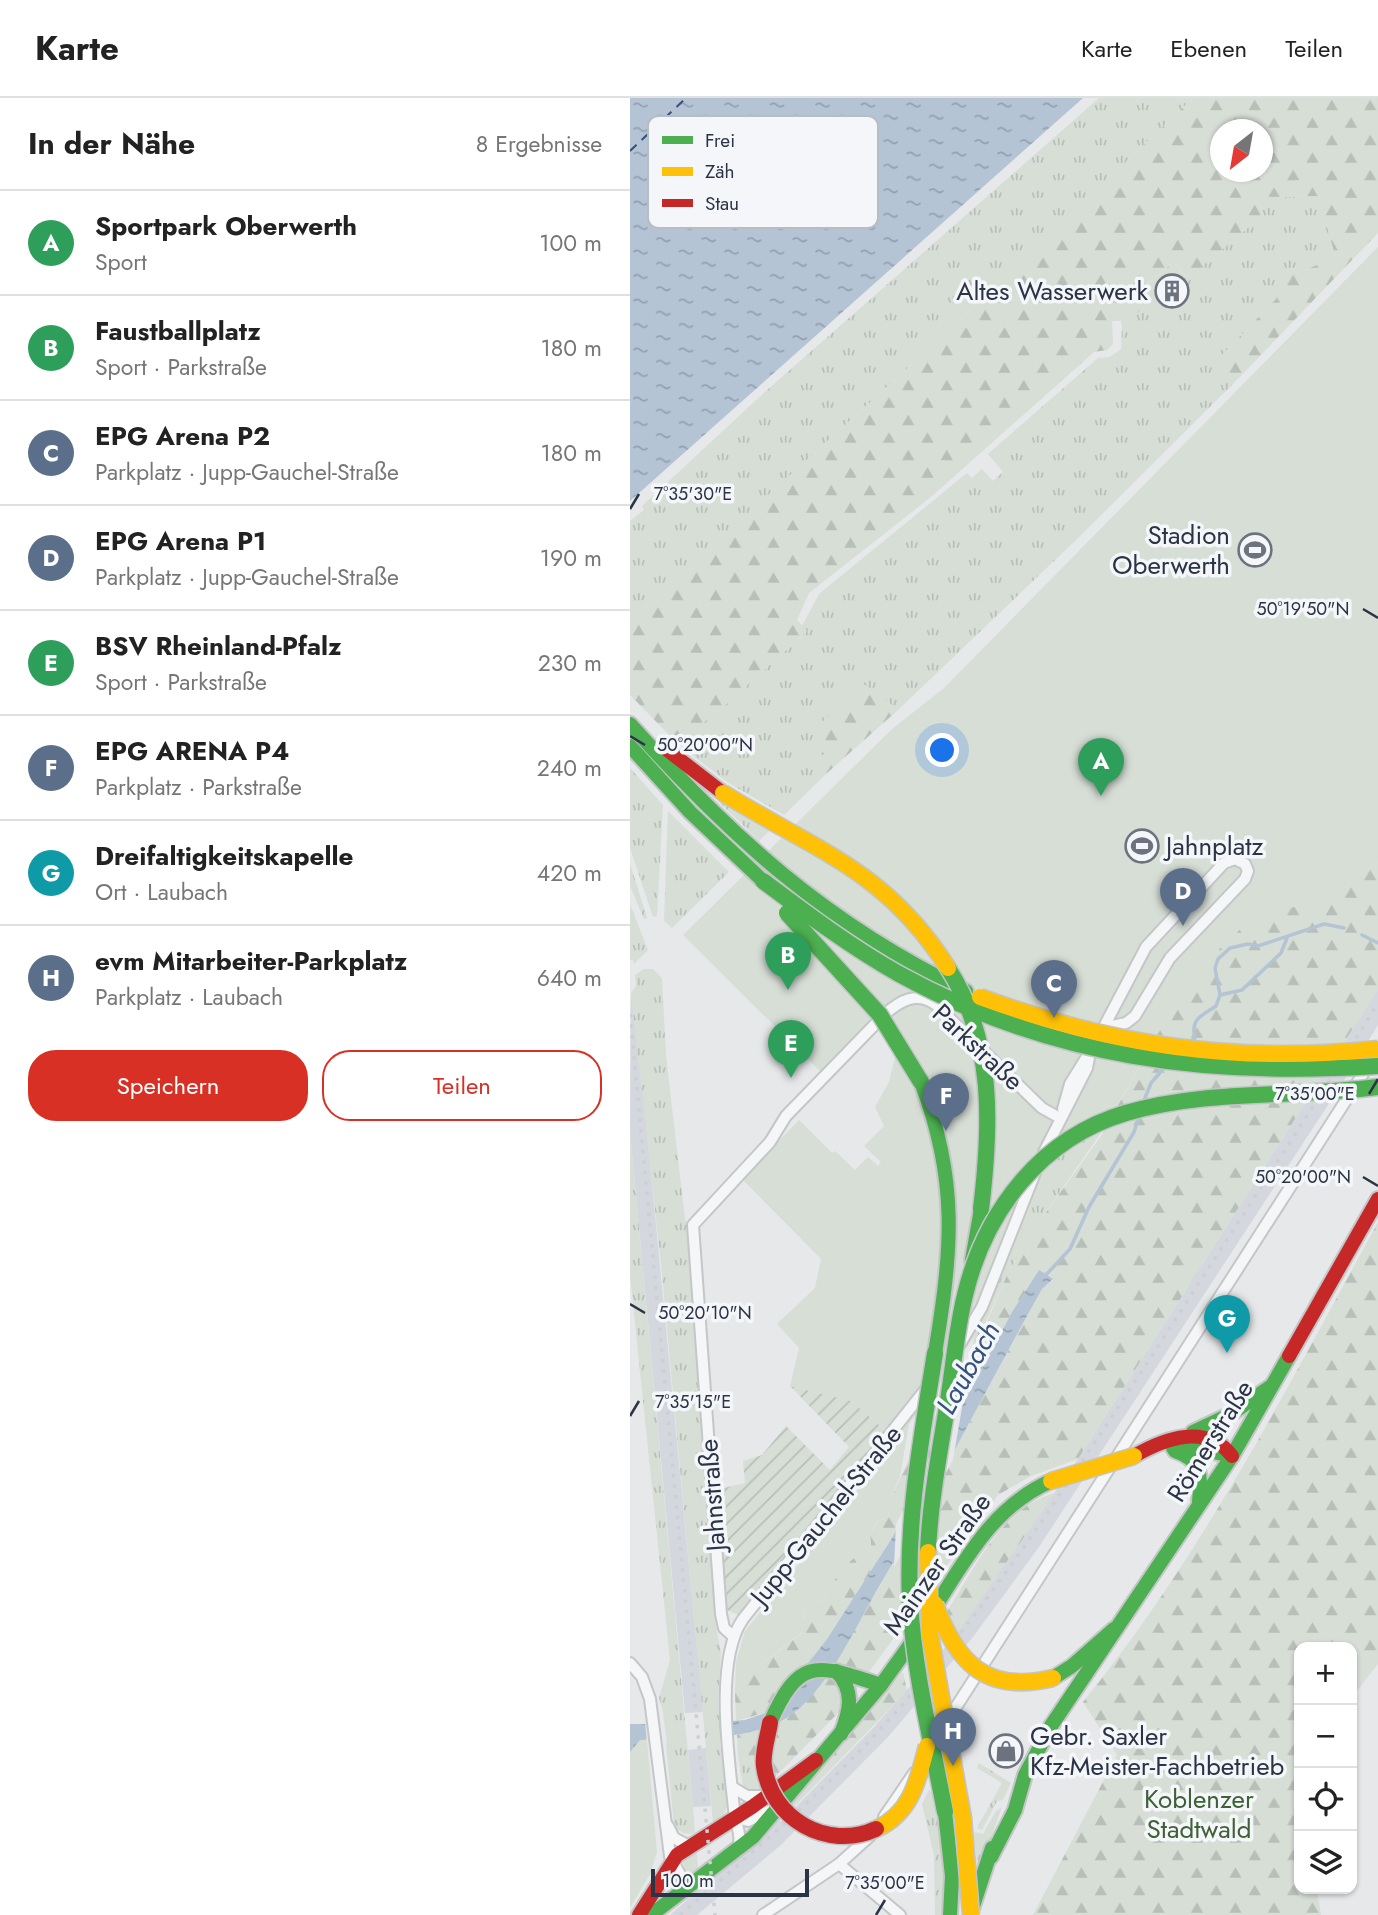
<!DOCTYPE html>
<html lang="de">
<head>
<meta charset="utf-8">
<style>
  body { margin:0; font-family:Jost,sans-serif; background:#f6f6f6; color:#222 }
  .controls { position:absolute; right:21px; bottom:21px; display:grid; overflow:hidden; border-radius:14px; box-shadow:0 2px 5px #0004 }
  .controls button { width:63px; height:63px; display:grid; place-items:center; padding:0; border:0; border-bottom:2px solid #e0e0e0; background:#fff; color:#222; font:35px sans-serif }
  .compass { position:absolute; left:580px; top:21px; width:63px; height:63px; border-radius:50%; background:#fff; box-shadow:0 2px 5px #0004; rotate:211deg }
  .scale { position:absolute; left:21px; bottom:18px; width:158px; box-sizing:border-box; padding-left:7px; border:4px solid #2b3445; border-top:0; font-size:19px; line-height:24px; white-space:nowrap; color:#2b3445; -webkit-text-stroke:5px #f4f6f9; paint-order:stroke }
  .you { position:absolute; left:313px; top:653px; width:24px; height:24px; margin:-18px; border:5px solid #fff; border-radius:50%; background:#1a73e8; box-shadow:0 0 0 10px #1a73e833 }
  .badge { display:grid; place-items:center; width:46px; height:46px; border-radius:50%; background:#d93025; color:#fff; font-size:23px; font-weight:700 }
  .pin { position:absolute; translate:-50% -58px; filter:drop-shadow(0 2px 4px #0008) }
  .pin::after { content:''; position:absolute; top:37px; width:24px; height:21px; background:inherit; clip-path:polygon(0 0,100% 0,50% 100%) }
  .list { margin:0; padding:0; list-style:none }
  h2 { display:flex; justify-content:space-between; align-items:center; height:91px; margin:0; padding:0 28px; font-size:30px }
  h2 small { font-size:23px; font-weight:400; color:#767676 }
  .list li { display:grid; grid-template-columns:46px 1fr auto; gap:21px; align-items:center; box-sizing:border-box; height:105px; padding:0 28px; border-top:2px solid #e0e0e0 }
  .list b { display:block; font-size:26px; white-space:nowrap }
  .list p { margin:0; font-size:23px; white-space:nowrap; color:#767676 }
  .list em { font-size:23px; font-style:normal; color:#767676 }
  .actions { display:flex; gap:14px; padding:21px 28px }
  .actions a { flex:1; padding:16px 0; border:2px solid #d93025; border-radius:28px; text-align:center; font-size:24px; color:#d93025 }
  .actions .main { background:#d93025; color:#fff }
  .icon { flex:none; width:38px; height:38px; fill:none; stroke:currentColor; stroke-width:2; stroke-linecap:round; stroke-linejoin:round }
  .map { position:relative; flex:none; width:748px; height:1817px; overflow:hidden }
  header { display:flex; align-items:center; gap:42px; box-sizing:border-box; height:98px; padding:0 35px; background:#fff; border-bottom:2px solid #e0e0e0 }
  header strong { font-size:33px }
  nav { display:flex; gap:38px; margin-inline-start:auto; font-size:24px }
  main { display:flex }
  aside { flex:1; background:#fff }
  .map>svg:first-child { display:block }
</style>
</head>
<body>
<header>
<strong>Karte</strong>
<nav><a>Karte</a><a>Ebenen</a><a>Teilen</a></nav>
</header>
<main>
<aside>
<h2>In der Nähe<small>8 Ergebnisse</small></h2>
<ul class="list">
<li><span class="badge" style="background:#2e9e5b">A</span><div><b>Sportpark Oberwerth</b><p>Sport</p></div><em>100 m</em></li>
<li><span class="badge" style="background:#2e9e5b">B</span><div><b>Faustballplatz</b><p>Sport · Parkstraße</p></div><em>180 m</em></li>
<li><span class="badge" style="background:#5c6f8a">C</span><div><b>EPG Arena P2</b><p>Parkplatz · Jupp-Gauchel-Straße</p></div><em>180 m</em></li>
<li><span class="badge" style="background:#5c6f8a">D</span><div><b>EPG Arena P1</b><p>Parkplatz · Jupp-Gauchel-Straße</p></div><em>190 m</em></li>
<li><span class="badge" style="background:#2e9e5b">E</span><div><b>BSV Rheinland-Pfalz</b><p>Sport · Parkstraße</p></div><em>230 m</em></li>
<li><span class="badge" style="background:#5c6f8a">F</span><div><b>EPG ARENA P4</b><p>Parkplatz · Parkstraße</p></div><em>240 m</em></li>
<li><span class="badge" style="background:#0f9aa8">G</span><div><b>Dreifaltigkeitskapelle</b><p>Ort · Laubach</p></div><em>420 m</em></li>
<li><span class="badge" style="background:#5c6f8a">H</span><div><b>evm Mitarbeiter-Parkplatz</b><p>Parkplatz · Laubach</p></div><em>640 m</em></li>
</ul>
<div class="actions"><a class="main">Speichern</a><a>Teilen</a></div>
</aside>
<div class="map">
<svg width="748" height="1817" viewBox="0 0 748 1817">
  <defs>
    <pattern id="grass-tufts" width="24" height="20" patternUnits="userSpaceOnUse" patternTransform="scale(1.75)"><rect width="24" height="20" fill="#d6ded6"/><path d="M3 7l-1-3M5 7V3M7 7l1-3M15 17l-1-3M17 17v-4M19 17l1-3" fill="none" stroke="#b8bfb9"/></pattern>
    <pattern id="forest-firs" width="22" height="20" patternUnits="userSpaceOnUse" patternTransform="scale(1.75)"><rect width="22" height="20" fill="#d6ded6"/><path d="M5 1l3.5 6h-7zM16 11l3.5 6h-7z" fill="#b8bfb9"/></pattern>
    <pattern id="garden-furrows" width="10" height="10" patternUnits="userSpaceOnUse" patternTransform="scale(1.75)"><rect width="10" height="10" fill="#d6ded6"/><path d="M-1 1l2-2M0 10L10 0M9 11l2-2" fill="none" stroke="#b8bfb9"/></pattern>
    <pattern id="water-ripples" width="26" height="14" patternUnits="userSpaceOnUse" patternTransform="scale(1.75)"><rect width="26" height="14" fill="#b4c4d5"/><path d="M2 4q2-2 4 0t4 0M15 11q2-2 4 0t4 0" fill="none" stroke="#93a0af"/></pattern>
  </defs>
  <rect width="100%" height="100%" fill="#e6e8ea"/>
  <g fill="#d4d7dd">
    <polygon points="748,891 748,927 713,984 409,1449 343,1539 258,1639 151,1747 67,1817 40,1817 148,1721 151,1724 244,1629 324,1539 448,1361"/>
    <polygon points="1,895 10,961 73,1614 55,1615 0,1034"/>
    <polygon points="76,1650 81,1708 63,1709 58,1652"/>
  </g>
  <g fill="url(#grass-tufts)">
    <polygon points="469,0 563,0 302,248 0,523 0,423 14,412 12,408 136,293"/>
    <polygon points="688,98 707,160 653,180 647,201 589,260 593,281 603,286 446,442 268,612 235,587 199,651 185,665 196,676 154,717 97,684 47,645 93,609 176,534 172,528 189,496 337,375 342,380 352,371 363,383 373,374 358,356 468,260 480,259 491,251 492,229 515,208 506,197 543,164 557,180 634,99"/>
    <polygon points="0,670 33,707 27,818 23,819 0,750"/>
    <polygon points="88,703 139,733 129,743"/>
    <polygon points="38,713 99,774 42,830 34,823"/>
    <polygon points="0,766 17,820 14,821 0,788"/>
    <polygon points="0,806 18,852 4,866 3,862 0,862"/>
    <polygon points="14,871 23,871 32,880 36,958 55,1121 59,1129 87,1535 91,1554 88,1600 90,1644 98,1706 94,1716 83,1725 31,1166 1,895 6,888 5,877"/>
    <polygon points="475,1029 404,1131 377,1177 341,1256 344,1241 420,1063"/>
    <path d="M0,1034L63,1709L65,1735C55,1737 51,1735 44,1728L33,1614L29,1600L40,1562L0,1177Z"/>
    <polygon points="108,1658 123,1664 130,1691 118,1693 113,1688"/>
    <polygon points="349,1665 381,1685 373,1702 367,1703 352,1732 347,1730 372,1685 347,1670"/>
    <polygon points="299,1692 302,1694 314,1765 313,1817 305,1817 304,1757 292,1706"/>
    <polygon points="372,1709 348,1777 344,1736 345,1734 353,1736 366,1713"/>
    <polygon points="66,1749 69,1777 55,1772 53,1763"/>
  </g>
  <g fill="url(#forest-firs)" fill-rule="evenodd">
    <path d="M563,0H748V135L603,286L593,282L589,260L646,201L653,180L706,160L688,98L634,99L630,120L558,180L543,164L506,196L515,208L492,229L491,223H482L483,246L477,252L464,254L301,399L179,495L167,522L177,533L93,609L47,645L0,597V523L302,248ZM590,32H632V74H590Z"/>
    <polygon points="235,587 268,612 196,676 185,665 199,651 189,628 215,598"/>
    <path d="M748,764V891L448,1361L401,1378L368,1397L212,1611L145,1679L142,1661L123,1664L108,1658L107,1637L139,1629L165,1614L179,1600L203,1565L251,1486L412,1191L423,1182L409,1173L382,1214L262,1440L197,1541L141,1613L106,1623L105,1595L128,1569L172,1535L175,1520L173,1510L179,1504L193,1503C202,1481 220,1459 241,1448L240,1436L248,1423L258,1420L260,1402L276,1368L348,1245L377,1177L404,1131L471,1038L528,935L589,851L622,820L704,798Z"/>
    <path d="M748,1124V1566L722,1599V1549H669V1791H687L691,1817H403L487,1657L453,1604C572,1458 658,1288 748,1124Z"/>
    <path d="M425,1395L324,1539L316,1515C343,1473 372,1408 425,1395Z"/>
    <polygon points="273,1574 277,1593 162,1711 159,1707"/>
  </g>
  <g fill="#d6ded6">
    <path d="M748,149V764L704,798L622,820L589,851L528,935L487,1008L420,1063L348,1234L279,1326L270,1378L260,1402L258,1420L247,1423L240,1436L241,1448C220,1459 202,1481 193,1503L179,1504L173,1510L176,1531L128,1569L105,1595L106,1564L115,1533L267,1342L221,1303L160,1288L169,1250L147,1226L185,1190L191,1161L112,1081L169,1022L202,1055L205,1053L225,1072L238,1059L248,1068L251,1064L234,1048L254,1028L245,1009L259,984L266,955L244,922L192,975L53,837L261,632L314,590Z"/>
    <polygon points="10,1642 17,1642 27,1754 20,1776 0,1810 0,1654"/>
  </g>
  <polygon fill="url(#garden-furrows)" points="160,1288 221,1303 256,1333 108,1517 95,1511 85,1392 115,1385 113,1363 132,1357 156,1328 200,1372 219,1349"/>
  <g fill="url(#water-ripples)">
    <polygon points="0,0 453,0 0,403"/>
    <path d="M409,1172L423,1181L412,1191C355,1293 302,1398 243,1499C223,1535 197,1589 165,1614C143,1631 117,1636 90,1639L89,1624L115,1622L141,1613L197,1541L262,1440L382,1214Z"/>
    <polygon points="0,1626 34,1626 36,1641 10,1642 0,1654"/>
  </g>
  <g fill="#e6e8ea">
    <polygon points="335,1292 323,1362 264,1469 266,1426"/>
    <polygon points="15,1623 34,1623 37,1645 17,1645"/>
  </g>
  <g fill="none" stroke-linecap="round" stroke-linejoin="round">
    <g stroke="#b4c4d5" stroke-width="3.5">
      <polyline points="732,837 748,845"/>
      <polyline points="590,897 612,892 651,855 657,840"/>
      <path d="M559,945L565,940C560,920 572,918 586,908L590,897L585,870L588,861L600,850L618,846L628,848L694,826L714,830"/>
      <polyline points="513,1005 521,985 534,970"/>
      <polyline points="414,1179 440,1151 459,1109 504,1034 509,1019"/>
    </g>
    <polyline stroke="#34527a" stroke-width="2" stroke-dasharray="9 7" stroke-linecap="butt" points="0,53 56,0"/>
    <defs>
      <g id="street">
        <polyline points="468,940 516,849 594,765 605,761 615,766 618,773 615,781 540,860 505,918 496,925 473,930"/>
        <polyline points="433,1011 440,986 458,957"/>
        <polyline points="414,1054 457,970 460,954"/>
        <polyline points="330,1246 352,1209 405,1075"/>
        <path d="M103,1538L94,1530L91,1516L63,1127L140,1044L156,1018L255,916C270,903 286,893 305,906L412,1010L430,1020"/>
        <polyline points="0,1565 12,1579 20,1601 40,1758 52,1780 68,1784"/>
        <polyline points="317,1623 738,968"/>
        <polyline points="102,1689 117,1698 135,1698"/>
        <polyline points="254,1719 284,1675"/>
        <polyline points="106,1720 118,1723 145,1710"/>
        <polyline points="38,1728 44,1740 59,1748"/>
        <path d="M108,1753C112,1737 106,1726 104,1711C99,1661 84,1562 113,1521L295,1292"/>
        <polyline points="209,1766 270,1817"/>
        <polyline points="133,1817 209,1766 240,1738"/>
      </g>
      <g id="fast">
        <path d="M0,626C102,740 197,826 336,893"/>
        <polyline points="0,648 60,714 133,783"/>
        <path d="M291,984C329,1084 322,1152 305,1255"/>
        <polyline points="342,1162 351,1111"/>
        <polyline points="563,1334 601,1316 640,1289"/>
        <polyline points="543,1350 560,1349 602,1358"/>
        <path d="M545,1353C571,1361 572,1379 569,1403"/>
        <path d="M301,1515C335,1463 362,1409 421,1383"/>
        <path d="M206,1573C225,1593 220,1612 211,1636"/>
        <polyline points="423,1580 442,1568 484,1531"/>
        <polyline points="251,1587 287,1537"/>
        <path d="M140,1625C170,1555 190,1568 251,1587"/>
        <polyline points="315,1714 322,1778 320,1817"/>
        <polyline points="361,1759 385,1712 395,1677 421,1628 602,1358 659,1258"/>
        <polyline points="343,1808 362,1750"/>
        <polyline points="21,1817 123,1739 251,1587"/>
      </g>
      <g id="jam">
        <polyline points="36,651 93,695"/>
        <polyline points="659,1258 748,1101"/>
        <path d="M504,1358C535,1340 577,1325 602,1358"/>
        <polyline points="9,1817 47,1757 122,1709 186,1662"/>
      </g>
    </defs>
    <use href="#street" stroke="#c4c6c8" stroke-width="14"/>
    <use href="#fast" stroke="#c4c6c8" stroke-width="18"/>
    <use href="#jam" stroke="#c4c6c8" stroke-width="18"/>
    <use href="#street" stroke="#f5f6f7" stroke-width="10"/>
    <use href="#fast" stroke="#4caf50" stroke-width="14"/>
    <use href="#jam" stroke="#c62828" stroke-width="14"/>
    <g stroke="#cecfd2" stroke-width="3.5" stroke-dasharray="3.5 7" stroke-linecap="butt">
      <polyline points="0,916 85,1817"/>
      <path d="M50,1817C128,1750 206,1683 273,1606C369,1494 448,1370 529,1247C602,1133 677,1020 748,905"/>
    </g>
    <defs>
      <g id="fast-bridge">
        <path d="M133,783C177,816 221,849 269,876C422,960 577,979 748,968"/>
        <polyline points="157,815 250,917 291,984"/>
        <path d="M318,870C365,944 361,1028 351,1111"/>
        <path d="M305,1255C292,1337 276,1420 280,1504C284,1575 302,1644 315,1714"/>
        <path d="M298,1454C300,1401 311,1348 319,1296C324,1263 327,1229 335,1197C355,1113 411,1040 496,1015C577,991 665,1000 748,989"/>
      </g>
      <g id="slow-bridge">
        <path d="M93,695C186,753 256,772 318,870"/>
        <path d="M350,899C484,948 606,966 748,951"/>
        <polyline points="421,1383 504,1358"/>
        <polyline points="298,1454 300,1537 333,1720 341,1817"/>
        <path d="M305,1506C327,1566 357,1596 423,1580"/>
        <path d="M246,1731C281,1716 288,1682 297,1648"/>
      </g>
      <path id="jam-bridge" d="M140,1625C138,1638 132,1655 134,1668C141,1721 197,1753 246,1731"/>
    </defs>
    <use href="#fast-bridge" stroke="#c2c5c8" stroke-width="19" stroke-linecap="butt"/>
    <use href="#slow-bridge" stroke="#c2c5c8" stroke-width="19" stroke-linecap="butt"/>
    <use href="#jam-bridge" stroke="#c2c5c8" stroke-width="19" stroke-linecap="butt"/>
    <use href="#fast-bridge" stroke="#4caf50" stroke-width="16"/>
    <use href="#slow-bridge" stroke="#ffc107" stroke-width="16"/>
    <use href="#jam-bridge" stroke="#c62828" stroke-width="16"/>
  </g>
  <path fill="none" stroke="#2b3445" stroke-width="2.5" d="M0,411L9,396M733,511L748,520M0,638L15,647M739,996L748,981M733,1079L748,1088M0,1206L15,1215M0,1318L9,1303M246,1817L255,1802"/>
  <defs>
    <symbol id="building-ring" viewBox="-11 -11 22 22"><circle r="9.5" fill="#f4f6f9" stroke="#6c737f" stroke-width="1.5"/><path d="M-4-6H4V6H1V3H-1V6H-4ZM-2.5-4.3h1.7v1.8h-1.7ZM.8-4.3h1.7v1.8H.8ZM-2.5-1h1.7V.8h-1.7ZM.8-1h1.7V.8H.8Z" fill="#6c737f"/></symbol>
    <symbol id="stadium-ring" viewBox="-11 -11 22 22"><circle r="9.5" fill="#f4f6f9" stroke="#6c737f" stroke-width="1.5"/><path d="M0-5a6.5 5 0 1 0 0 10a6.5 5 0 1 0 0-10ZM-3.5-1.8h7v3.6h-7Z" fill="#6c737f"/></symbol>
    <symbol id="shop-ring" viewBox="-11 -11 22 22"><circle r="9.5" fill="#f4f6f9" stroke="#6c737f" stroke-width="1.5"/><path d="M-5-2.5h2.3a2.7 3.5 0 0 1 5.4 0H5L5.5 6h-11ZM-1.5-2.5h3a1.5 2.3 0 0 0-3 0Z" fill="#6c737f"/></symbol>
  </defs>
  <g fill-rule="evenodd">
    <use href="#building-ring" x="523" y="174" width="38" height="38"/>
    <use href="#stadium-ring" x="606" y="433" width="38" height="38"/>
    <use href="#stadium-ring" x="493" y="729" width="38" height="38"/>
    <use href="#shop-ring" x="357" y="1634" width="38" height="38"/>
  </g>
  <g text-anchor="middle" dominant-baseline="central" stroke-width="7" stroke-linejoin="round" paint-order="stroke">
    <g font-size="26" fill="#2b3445" stroke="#f4f6f9" text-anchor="end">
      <text x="518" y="193">Altes Wasserwerk</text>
      <text x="600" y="437">Stadion<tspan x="600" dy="30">Oberwerth</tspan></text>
      <text x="536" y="748" text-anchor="start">Jahnplatz</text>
      <text x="400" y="1638" text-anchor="start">Gebr. Saxler<tspan x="400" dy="30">Kfz-Meister-Fachbetrieb</tspan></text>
    </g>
    <g font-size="26" fill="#2b3445" stroke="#f4f6f9">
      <text transform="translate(348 949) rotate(43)">Parkstraße</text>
      <text transform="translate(580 1343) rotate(-58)">Römerstraße</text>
      <text transform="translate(82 1397) rotate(-94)">Jahnstraße</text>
      <text transform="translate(196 1417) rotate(-51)">Jupp-Gauchel-Straße</text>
      <text transform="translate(307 1466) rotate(-55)">Mainzer Straße</text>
    </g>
    <g font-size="26" fill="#3f6138" stroke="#f4f6f9">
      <text x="569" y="1701">Koblenzer<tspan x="569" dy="30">Stadtwald</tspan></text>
    </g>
    <g font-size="28" font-style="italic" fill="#34527a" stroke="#f4f6f9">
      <text transform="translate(338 1270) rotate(-61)">Laubach</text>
    </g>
  </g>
  <rect x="18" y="18" width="230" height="112" rx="10" fill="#f4f6f9" stroke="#b8bcc3" stroke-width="2"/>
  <rect x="32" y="38" width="31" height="8" fill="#4caf50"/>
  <rect x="32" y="69" width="31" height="9" fill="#ffc107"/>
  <rect x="32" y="101" width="31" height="8" fill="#c62828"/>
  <g font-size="19" fill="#2b3445">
    <text x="75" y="49">Frei</text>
    <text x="75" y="80">Zäh</text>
    <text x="75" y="112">Stau</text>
  </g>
  <g font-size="18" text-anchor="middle" fill="#2b3445" stroke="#f4f6f9" stroke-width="7" stroke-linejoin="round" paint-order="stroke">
    <text x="63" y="402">7°35'30"E</text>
    <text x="673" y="517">50°19'50"N</text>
    <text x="75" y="653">50°20'00"N</text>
    <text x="685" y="1002">7°35'00"E</text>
    <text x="673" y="1085">50°20'00"N</text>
    <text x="75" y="1221">50°20'10"N</text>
    <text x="63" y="1310">7°35'15"E</text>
    <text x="255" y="1791">7°35'00"E</text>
  </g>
</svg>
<div class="controls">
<button>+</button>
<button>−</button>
<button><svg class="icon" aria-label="locate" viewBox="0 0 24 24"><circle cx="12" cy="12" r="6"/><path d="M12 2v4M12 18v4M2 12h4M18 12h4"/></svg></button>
<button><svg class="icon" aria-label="layers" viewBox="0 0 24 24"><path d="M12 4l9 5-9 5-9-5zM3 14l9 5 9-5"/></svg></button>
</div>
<svg class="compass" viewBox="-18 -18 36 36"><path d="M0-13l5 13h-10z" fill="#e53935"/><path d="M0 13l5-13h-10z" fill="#767676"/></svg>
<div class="scale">100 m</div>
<div class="you"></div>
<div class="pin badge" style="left:471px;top:698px;background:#2e9e5b">A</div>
<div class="pin badge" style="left:158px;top:892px;background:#2e9e5b">B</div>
<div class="pin badge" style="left:424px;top:920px;background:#5c6f8a">C</div>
<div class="pin badge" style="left:553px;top:828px;background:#5c6f8a">D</div>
<div class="pin badge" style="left:161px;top:980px;background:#2e9e5b">E</div>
<div class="pin badge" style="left:316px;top:1033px;background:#5c6f8a">F</div>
<div class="pin badge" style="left:597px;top:1255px;background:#0f9aa8">G</div>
<div class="pin badge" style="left:323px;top:1668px;background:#5c6f8a">H</div>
</div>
</main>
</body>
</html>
